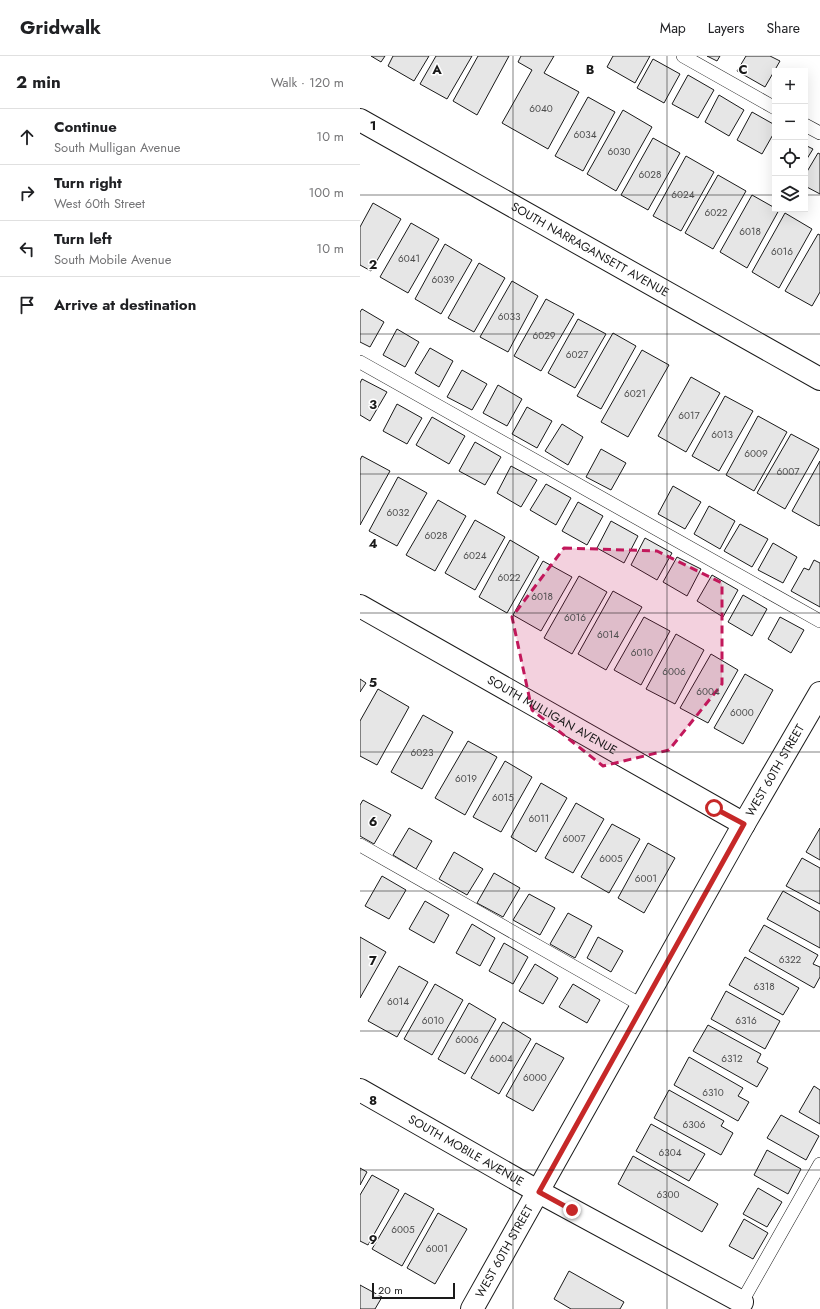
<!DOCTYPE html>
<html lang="en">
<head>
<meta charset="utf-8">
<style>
  body { margin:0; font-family:Jost,sans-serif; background:#f2f2f2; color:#202124 }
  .controls { position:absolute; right:12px; top:12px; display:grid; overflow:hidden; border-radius:0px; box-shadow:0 4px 16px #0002 }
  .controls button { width:36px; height:36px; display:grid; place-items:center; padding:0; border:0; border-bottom:1px solid #e0e0e0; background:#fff; color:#202124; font:20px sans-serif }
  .scale { position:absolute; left:12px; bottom:10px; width:83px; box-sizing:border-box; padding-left:4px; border:2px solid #1a1a1a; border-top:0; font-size:11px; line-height:14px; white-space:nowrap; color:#1a1a1a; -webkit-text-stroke:3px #fff; paint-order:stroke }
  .stop { position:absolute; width:12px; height:12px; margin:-9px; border:3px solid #c62828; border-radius:50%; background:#fff }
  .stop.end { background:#c62828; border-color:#fff; box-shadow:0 1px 4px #0008 }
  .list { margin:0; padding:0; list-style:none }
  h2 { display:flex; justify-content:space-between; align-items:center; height:52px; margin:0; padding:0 16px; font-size:17px }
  h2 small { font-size:13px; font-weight:400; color:#757577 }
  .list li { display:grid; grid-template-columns:26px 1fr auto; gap:12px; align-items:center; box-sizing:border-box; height:56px; padding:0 16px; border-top:1px solid #e0e0e0 }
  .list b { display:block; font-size:15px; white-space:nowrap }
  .list p { margin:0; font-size:13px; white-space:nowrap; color:#757577 }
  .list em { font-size:13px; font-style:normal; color:#757577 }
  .icon { flex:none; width:22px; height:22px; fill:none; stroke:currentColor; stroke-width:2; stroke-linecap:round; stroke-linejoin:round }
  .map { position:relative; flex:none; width:460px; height:1253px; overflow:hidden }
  header { display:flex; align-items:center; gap:24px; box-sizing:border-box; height:56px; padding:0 20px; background:#fff; border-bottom:1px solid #e0e0e0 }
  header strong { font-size:19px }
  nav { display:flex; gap:22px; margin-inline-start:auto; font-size:14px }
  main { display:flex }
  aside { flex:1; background:#fff }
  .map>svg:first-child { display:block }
</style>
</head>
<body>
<header>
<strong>Gridwalk</strong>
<nav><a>Map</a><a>Layers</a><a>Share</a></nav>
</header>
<main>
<aside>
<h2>2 min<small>Walk · 120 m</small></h2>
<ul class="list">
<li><svg class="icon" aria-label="ahead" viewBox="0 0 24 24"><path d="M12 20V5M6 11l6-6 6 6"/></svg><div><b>Continue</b><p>South Mulligan Avenue</p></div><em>10 m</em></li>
<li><svg class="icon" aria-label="right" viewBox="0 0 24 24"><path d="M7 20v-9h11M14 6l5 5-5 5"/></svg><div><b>Turn right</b><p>West 60th Street</p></div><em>100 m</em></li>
<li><svg class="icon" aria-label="left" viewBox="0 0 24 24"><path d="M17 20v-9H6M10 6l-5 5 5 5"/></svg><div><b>Turn left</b><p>South Mobile Avenue</p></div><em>10 m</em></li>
<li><svg class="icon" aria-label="arrive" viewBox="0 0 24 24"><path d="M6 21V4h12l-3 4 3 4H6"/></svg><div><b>Arrive at destination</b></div></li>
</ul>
</aside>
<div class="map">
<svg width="460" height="1253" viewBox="0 0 460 1253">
  <rect width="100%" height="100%" fill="#fff"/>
  <g fill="#e6e6e6" stroke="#1a1a1a">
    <polygon points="11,0 25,0 21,6"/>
    <polygon points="33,0 69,0 54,25 28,10"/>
    <polygon points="76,0 112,0 87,43 60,28"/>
    <polygon points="118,0 149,0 117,59 93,45"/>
    <polygon points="161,0 194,0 184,17 219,36 188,93 142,67 172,14 158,6"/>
    <polygon points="253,0 290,0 275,27 247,11"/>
    <polygon points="347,0 360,0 357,5"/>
    <polygon points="386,0 410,0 420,5 405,31 377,15"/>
    <polygon points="293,3 320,18 304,47 277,32"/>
    <polygon points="328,19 354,34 338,62 312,48"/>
    <polygon points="359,39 384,54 369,80 345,66"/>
    <polygon points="228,41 255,56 223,115 195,100"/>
    <polygon points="263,54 292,71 256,135 227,118"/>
    <polygon points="392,56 415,69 415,75 402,98 377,84"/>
    <polygon points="293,82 320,97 288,154 261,139"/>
    <polygon points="445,89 453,93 445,106"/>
    <polygon points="458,97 460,98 460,138 445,130 445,119"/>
    <polygon points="326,100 354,116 321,175 293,160"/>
    <polygon points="358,119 386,135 353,193 325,177"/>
    <polygon points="392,139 415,152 415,153 419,154 387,212 360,196"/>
    <polygon points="13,147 41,163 11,215 0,209 0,171"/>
    <polygon points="425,157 452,173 419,232 392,216"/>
    <polygon points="51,167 79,183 48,237 20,221"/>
    <polygon points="458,178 460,179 460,236 452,250 425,235"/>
    <polygon points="85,188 112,204 81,258 55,243"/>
    <polygon points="119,207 145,222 114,276 88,262"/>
    <polygon points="152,225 178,240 148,296 120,281"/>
    <polygon points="186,243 214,258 181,315 154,300"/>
    <polygon points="2,253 24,266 10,291 0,286 0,256"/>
    <polygon points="218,263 246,278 215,332 188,317"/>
    <polygon points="37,273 59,286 45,311 23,299"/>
    <polygon points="253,277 276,290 241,353 217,340"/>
    <polygon points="70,292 93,305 79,331 55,317"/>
    <polygon points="282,294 309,309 268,381 241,366"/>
    <polygon points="102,314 127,328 112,354 87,341"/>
    <polygon points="331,321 360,337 326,396 298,380"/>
    <polygon points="2,323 27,336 10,365 0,359 0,327"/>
    <polygon points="138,329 162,343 147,370 123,357"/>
    <polygon points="365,340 393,355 359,415 332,400"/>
    <polygon points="37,348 62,362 47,388 23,375"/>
    <polygon points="167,351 192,365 177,392 152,378"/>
    <polygon points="398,360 427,376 394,435 366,419"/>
    <polygon points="72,361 105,380 89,408 56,389"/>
    <polygon points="202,368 223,381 208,409 185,395"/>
    <polygon points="431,378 459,393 425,453 397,437"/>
    <polygon points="115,386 141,401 125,429 99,415"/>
    <polygon points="241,393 266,407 251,434 226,421"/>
    <polygon points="2,400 30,415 0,469 0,404"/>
    <polygon points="460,405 460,469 459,470 432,455"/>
    <polygon points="151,410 177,424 161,451 137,437"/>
    <polygon points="38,421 67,437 37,490 9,475"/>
    <polygon points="186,428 211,442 196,469 170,454"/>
    <polygon points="313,430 341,446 325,473 298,458"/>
    <polygon points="78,444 106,460 75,515 46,499"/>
    <polygon points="218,446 243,460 227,489 202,475"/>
    <polygon points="349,450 375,465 360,493 334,478"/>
    <polygon points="115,464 145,481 115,534 85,517"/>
    <polygon points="251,465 278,480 264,507 237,492"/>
    <polygon points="380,468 408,483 392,511 364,495"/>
    <polygon points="285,482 312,497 297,524 271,509"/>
    <polygon points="150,484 179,501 147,557 119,541"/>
    <polygon points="413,487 437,501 423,527 398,514"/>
    <polygon points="317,501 341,513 327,540 303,526"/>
    <polygon points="454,504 460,507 460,551 431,535 444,512 449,514"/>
    <polygon points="183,505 212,521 181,575 153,559"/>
    <polygon points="352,519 378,534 363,561 337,545"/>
    <polygon points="219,520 247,536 212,598 184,582"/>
    <polygon points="253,535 282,551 246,614 218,598"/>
    <polygon points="383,539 407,553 392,580 368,566"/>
    <polygon points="284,561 310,575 281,629 254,614"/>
    <polygon points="420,561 444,574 431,597 408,583"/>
    <polygon points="316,578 344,594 315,648 286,633"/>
    <polygon points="351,598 378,614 348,667 320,652"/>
    <polygon points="385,618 413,634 383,688 354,672"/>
    <polygon points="0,623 6,627 0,636"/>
    <polygon points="18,633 49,651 17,709 0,700 0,665"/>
    <polygon points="63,659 93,676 62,733 31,716"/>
    <polygon points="108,685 137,701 105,759 75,742"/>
    <polygon points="145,705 172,721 141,776 113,761"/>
    <polygon points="181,727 207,742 176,796 151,781"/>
    <polygon points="3,744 31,759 14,788 0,780 0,749"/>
    <polygon points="216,747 244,763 213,817 185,802"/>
    <polygon points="252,768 280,783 249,837 221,821"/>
    <polygon points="49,772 72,785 56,813 33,799"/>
    <polygon points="460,772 460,804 446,796"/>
    <polygon points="288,787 315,802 284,857 258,842"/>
    <polygon points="94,796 123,813 107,839 79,823"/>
    <polygon points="442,802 460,812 460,848 426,830"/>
    <polygon points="134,817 160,832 143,861 117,847"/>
    <polygon points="22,820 46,834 29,863 5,850"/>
    <polygon points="423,835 460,856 460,892 407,863"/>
    <polygon points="169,838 195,852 180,879 153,864"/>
    <polygon points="65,845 89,859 74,887 49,873"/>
    <polygon points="208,857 232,870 215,902 190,888"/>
    <polygon points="112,868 135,882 120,910 96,897"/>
    <polygon points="404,869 458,899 453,908 460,911 460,921 454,932 389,895"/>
    <polygon points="0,881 26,896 0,942"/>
    <polygon points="238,881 263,895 251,916 227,902"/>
    <polygon points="144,887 168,901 153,928 129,915"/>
    <polygon points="385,901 439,932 423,959 369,929"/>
    <polygon points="175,908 198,922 183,948 159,935"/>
    <polygon points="39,910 68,926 37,981 8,965"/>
    <polygon points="75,928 103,944 72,999 44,983"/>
    <polygon points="213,928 240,944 227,967 199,951"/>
    <polygon points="366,935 420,965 405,993 351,963"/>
    <polygon points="109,947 136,963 105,1018 78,1003"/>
    <polygon points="143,966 171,983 139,1038 111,1022"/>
    <polygon points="348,969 401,998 397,1006 408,1012 397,1031 333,995"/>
    <polygon points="176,987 204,1002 173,1055 146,1040"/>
    <polygon points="329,1001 383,1032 378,1040 389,1046 378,1065 314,1029"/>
    <polygon points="454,1030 460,1034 460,1068 439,1056"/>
    <polygon points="309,1034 364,1065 361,1070 373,1077 361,1099 294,1062"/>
    <polygon points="421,1059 459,1080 446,1104 407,1082"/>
    <polygon points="291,1068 345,1098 329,1125 276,1095"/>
    <polygon points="407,1094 441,1113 428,1138 394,1119"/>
    <polygon points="273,1100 358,1148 342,1176 258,1128"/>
    <polygon points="0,1112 7,1116 0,1129"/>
    <polygon points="12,1119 39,1134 8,1189 0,1185 0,1139"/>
    <polygon points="398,1132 422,1146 407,1171 383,1158"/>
    <polygon points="45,1137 74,1153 42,1210 12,1193"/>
    <polygon points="78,1157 107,1173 75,1228 47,1212"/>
    <polygon points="384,1163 408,1177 393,1203 369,1190"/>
    <polygon points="209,1215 264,1246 260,1253 211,1253 194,1243"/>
    <polygon points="0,1229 22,1241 15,1253 0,1253"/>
  </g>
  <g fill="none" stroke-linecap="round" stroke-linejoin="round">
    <defs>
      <g id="lane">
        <polyline points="323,0 415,52"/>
        <polyline points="445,69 460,77"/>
        <polyline points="0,306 460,565"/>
        <polyline points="0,789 283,950"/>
        <polyline points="379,1251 460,1108"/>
      </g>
      <g id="street">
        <path id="s1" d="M0,550L384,768"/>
        <path id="s2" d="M0,1034L179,1136L382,1246"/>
        <path id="s3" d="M112,1253L384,768L460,637"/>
      </g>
      <g id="secondary">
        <path id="s4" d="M0,64L460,323"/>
      </g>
    </defs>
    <use href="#lane" stroke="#1a1a1a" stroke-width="14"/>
    <use href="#street" stroke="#1a1a1a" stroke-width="24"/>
    <use href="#secondary" stroke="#1a1a1a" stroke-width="24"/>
    <use href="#lane" stroke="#fff" stroke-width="13"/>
    <use href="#street" stroke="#fff" stroke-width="22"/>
    <use href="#secondary" stroke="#fff" stroke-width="22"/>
  </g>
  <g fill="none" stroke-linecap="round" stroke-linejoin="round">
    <polyline stroke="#c62828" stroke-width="5" points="212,1154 179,1136 384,768 354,752"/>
  </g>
  <path fill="#c2185b" fill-opacity="0.2" stroke="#c2185b" stroke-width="3" stroke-dasharray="8 5" stroke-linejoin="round" d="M204,492L297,495L362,527V628L309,694L243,710L172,654L152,561Z"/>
  <path fill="none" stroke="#1a1a1a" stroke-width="1" stroke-opacity="0.55" d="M153,0V1253M307,0V1253M0,139H415M445,139H460M0,278H460M0,418H460M0,557H460M0,696H460M0,835H460M0,975H460M0,1114H460"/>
  <g text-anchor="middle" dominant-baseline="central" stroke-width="3" stroke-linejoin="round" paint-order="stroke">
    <g font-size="10" fill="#4d4d4d">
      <text x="181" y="52">6040</text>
      <text x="225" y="78">6034</text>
      <text x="259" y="95">6030</text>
      <text x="290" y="118">6028</text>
      <text x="323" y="138">6024</text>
      <text x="356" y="156">6022</text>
      <text x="390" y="175">6018</text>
      <text x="422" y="195">6016</text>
      <text x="49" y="202">6041</text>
      <text x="83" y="223">6039</text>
      <text x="149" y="260">6033</text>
      <text x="184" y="279">6029</text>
      <text x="217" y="298">6027</text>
      <text x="275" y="337">6021</text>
      <text x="329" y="359">6017</text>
      <text x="362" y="378">6013</text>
      <text x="396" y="397">6009</text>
      <text x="428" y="415">6007</text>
      <text x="38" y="456">6032</text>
      <text x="76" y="479">6028</text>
      <text x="115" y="499">6024</text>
      <text x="149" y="521">6022</text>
      <text x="182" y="540">6018</text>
      <text x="215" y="561">6016</text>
      <text x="248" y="578">6014</text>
      <text x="282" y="596">6010</text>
      <text x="314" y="615">6006</text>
      <text x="348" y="635">6004</text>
      <text x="382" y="656">6000</text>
      <text x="62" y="696">6023</text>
      <text x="106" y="722">6019</text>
      <text x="143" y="741">6015</text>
      <text x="179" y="762">6011</text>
      <text x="214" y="782">6007</text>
      <text x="251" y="802">6005</text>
      <text x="286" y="822">6001</text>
      <text x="430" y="903">6322</text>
      <text x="404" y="930">6318</text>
      <text x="38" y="945">6014</text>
      <text x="73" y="964">6010</text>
      <text x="386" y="964">6316</text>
      <text x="107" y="983">6006</text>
      <text x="141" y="1002">6004</text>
      <text x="372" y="1002">6312</text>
      <text x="175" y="1021">6000</text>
      <text x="353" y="1036">6310</text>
      <text x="334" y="1068">6306</text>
      <text x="310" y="1096">6304</text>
      <text x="308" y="1138">6300</text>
      <text x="43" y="1173">6005</text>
      <text x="77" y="1192">6001</text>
    </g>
    <g font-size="12" fill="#1a1a1a" stroke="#fff">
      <text stroke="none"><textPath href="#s4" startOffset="264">SOUTH NARRAGANSETT AVENUE</textPath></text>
      <text stroke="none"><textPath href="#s1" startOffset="221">SOUTH MULLIGAN AVENUE</textPath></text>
      <text stroke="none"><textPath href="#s3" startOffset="618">WEST 60TH STREET</textPath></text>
      <text stroke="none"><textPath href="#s2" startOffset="122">SOUTH MOBILE AVENUE</textPath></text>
      <text stroke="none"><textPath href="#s3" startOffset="66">WEST 60TH STREET</textPath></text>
    </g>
  </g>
  <g font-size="13" text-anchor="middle" font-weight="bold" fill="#1a1a1a" stroke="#fff" stroke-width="3" stroke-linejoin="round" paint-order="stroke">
    <text x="77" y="18">A</text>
    <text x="230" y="18">B</text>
    <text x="383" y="18">C</text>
    <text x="13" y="74">1</text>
    <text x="13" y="213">2</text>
    <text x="13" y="353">3</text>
    <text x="13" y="492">4</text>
    <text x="13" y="631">5</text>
    <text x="13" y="770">6</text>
    <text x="13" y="909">7</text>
    <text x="13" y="1049">8</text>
    <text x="13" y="1188">9</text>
  </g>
</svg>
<div class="controls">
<button>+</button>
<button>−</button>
<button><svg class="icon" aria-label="locate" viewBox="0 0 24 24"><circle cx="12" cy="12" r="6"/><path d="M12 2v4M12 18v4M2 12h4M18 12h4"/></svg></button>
<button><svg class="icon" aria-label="layers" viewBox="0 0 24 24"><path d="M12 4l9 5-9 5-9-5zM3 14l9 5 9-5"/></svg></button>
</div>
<div class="scale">20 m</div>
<div class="stop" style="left:354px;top:752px"></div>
<div class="stop end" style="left:212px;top:1154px"></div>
</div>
</main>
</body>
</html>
